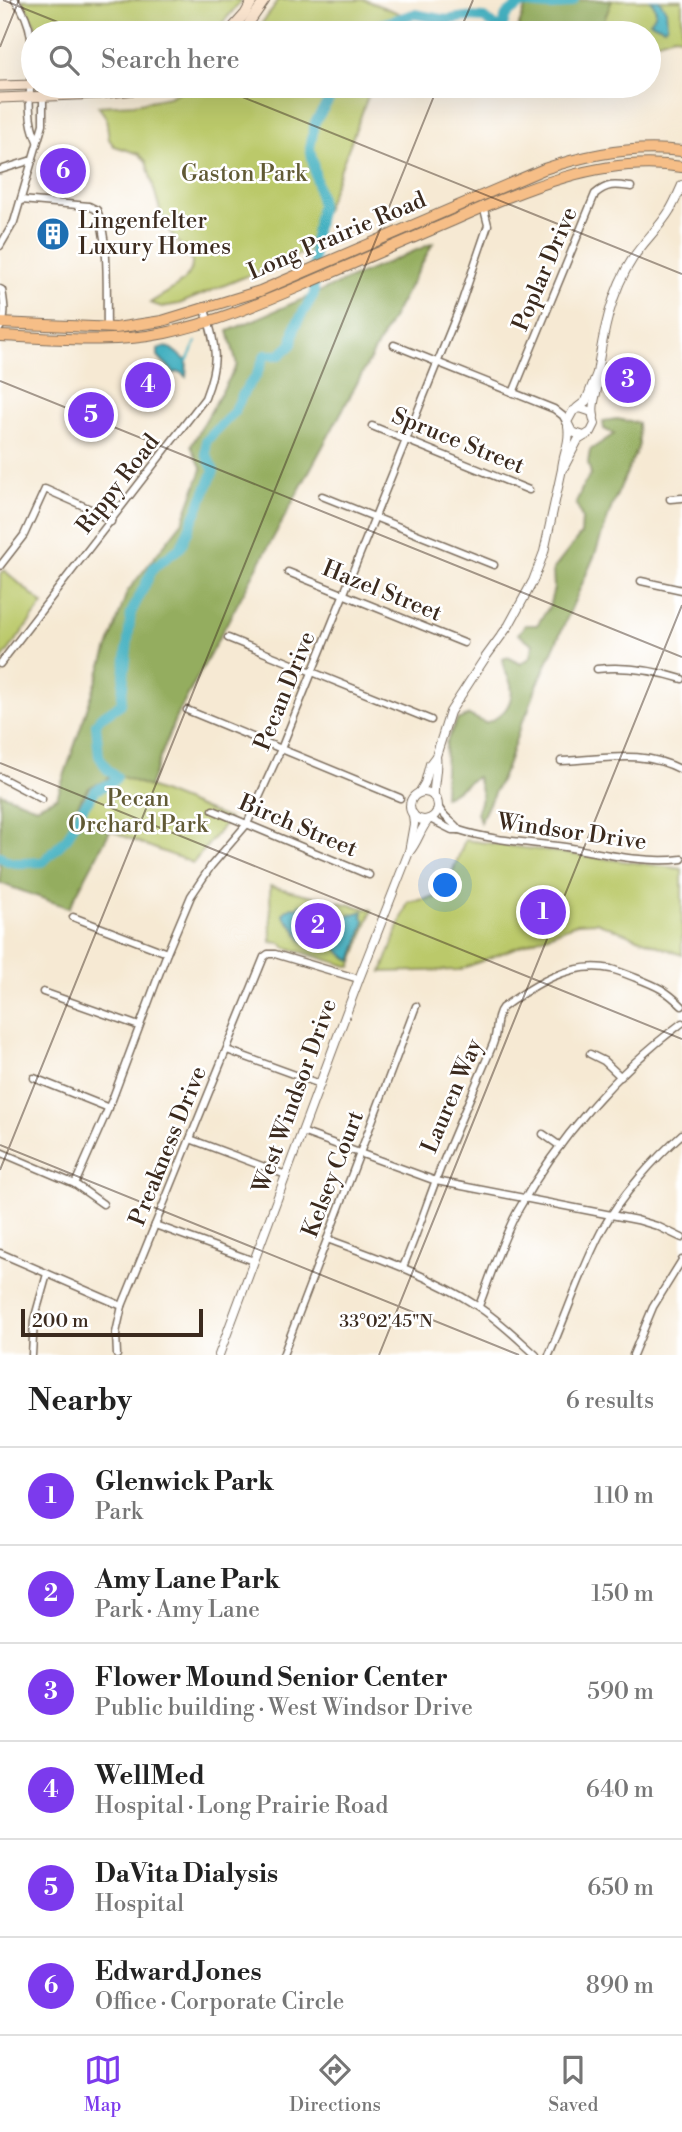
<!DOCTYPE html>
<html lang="en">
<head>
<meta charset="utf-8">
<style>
  body { margin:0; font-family:"Libre Bodoni",serif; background:#f6f6f6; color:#222 }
  .scale { position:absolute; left:21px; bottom:18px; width:182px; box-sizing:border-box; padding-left:7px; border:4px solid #3b2a1e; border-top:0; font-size:19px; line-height:24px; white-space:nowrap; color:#3b2a1e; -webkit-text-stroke:5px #fff; paint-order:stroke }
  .you { position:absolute; left:446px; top:886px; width:24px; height:24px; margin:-18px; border:5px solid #fff; border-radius:50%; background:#1a73e8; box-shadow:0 0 0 10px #1a73e833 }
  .badge { display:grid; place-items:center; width:46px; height:46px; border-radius:50%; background:#7c3aed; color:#fff; font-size:23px; font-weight:700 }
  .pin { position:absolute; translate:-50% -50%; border:4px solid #fff; box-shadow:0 2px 7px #0006 }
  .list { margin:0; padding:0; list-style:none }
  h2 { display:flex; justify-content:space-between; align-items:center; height:91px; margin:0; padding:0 28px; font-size:30px }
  h2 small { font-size:23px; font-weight:400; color:#767676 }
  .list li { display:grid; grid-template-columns:46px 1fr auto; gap:21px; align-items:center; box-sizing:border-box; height:98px; padding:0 28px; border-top:2px solid #e0e0e0 }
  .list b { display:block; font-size:26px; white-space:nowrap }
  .list p { margin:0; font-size:23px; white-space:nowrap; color:#767676 }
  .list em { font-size:23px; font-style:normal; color:#767676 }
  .icon { flex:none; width:38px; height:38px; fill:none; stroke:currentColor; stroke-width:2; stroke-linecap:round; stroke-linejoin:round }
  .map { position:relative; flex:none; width:682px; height:1355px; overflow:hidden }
  .search { position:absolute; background:#fff; box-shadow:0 7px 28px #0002; left:21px; right:21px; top:21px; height:77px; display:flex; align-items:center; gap:18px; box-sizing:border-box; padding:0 24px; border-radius:38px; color:#767676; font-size:26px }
  .sheet { height:679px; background:#fff }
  nav { display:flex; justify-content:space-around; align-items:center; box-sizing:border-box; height:98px; border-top:2px solid #e0e0e0; background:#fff; font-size:19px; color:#767676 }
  nav a { display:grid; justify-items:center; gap:4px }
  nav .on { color:#7c3aed }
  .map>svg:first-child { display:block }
</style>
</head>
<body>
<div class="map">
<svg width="682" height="1355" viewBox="0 0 682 1355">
  <rect width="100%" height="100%" fill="#fff"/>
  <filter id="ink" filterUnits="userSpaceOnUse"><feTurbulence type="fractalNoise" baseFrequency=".0143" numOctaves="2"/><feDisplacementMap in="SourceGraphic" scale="14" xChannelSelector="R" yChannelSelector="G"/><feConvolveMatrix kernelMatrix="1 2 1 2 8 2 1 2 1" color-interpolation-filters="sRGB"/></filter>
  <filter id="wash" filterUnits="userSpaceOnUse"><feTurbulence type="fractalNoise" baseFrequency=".00686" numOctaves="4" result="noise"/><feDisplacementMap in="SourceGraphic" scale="28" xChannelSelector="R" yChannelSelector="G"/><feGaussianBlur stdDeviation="1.57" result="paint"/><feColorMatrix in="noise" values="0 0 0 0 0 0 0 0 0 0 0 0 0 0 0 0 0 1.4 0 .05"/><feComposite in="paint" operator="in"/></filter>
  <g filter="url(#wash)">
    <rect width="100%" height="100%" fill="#f6e9d3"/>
    <g fill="#bbc96b" stroke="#7b7a44" stroke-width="2">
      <polygon points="22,0 242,0 214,33 39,33"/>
      <polygon points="277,0 365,0 399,13 392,33 254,33 273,9"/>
      <polygon points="612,0 682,0 682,37 674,36 649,44 649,33 599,33"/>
      <path d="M191,86H372L310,250L179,304L162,307L150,303C165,293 194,281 192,261L164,224L146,161L139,154L114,146L109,139L106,117L98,106L134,104L169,97Z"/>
      <polygon points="4,570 43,604 0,662 0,575"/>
      <path d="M112,772L229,819L193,863C152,847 110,835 76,808L89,788L101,784Z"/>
      <polygon points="465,840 682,869 682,955 596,922 578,923 459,970 382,972 408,902 443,896"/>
      <polygon points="270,886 372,910 351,967 285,947 281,943 271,942"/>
    </g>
    <g fill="#94ad5f" stroke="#686c3e" stroke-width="2">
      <polygon points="528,0 612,0 599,33 516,33"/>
      <path d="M433,243L175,719L149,787L112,773C104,787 98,781 89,788C84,792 80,802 76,808L95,823L110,831L69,908L0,883V793L36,807L57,797L127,592L183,521L202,469L191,446L237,365L228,331Z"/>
      <path d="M617,419L638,423L639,445L612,506L594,557L536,688L528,711L521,724L507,766L480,822L477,812L482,795L477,777C465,783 455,794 444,797L446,743L457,720L469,715L485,723C501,718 515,704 511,685C509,674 502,672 503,659L508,657L521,664L531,657L533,644L518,634L525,625H537L549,607L554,588L553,570L581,534L582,518L576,503L583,486L591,474L588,463L590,450L614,434L604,429L603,421Z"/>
    </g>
    <g fill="#44b1c1" stroke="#406e70" stroke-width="2">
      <path d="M650,0H659L666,10L667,25L664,28L650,22C656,15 659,9 650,0Z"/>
      <polygon points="163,347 170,348 187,361 186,377 180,372 174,373 158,356 158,349"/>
      <path d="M300,904L319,909L331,921L363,911L362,916L365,921L352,961C343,955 334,950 333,939L329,935L323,936L312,945C301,942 301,938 295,929C292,925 287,920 283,915L285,911L292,907L298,908Z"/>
    </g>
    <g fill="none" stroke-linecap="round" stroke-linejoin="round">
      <polyline stroke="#44b1c1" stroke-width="2" points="187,361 196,342"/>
      <g stroke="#44b1c1" stroke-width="10">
        <path d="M358,33L365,29L414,14L446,20L466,17L484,18L497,27L503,25L506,15L522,3C539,5 559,10 574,0"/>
        <path d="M0,856C11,867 28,862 43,862L67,838L84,806L96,790L113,782L117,777L107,769L99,756L96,724L100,718L121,704L131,613L154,567L181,547L214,471L206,454V441L234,412L245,390L256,376L265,355H280L292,344L295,326L314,294V242L321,204L310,148L315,122L338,86"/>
      </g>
    </g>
  </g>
  <g filter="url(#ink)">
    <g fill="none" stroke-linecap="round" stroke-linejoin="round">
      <defs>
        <g id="minor">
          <path d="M15,0C50,42 16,95 37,141"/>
          <polyline points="0,170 32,160"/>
          <path d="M21,200L89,206L97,210C110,242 106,293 107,327"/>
          <polyline points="0,246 14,222 43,124 43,86"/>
          <path d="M0,289L2,290C4,302 7,317 0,328"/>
          <polyline points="394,345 554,409 563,416 568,425"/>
          <path d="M513,393L595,194C608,183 616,185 631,187"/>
          <polyline points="372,426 529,490"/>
          <polyline points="322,496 494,565"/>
          <polyline points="670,499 682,498"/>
          <polyline points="0,566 24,535 45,489 95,511 111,522"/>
          <polyline points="288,572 464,643"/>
          <polyline points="641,581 682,590"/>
          <polyline points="228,638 431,720"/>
          <path d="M0,664L205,398C220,359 216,348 205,309"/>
          <path d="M597,669C625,666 656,671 682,679"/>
          <polyline points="187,710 400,798"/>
          <path d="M561,761C605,760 640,748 682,770"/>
          <polyline points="0,777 42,799"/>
          <polyline points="213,810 369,875"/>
          <path d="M430,819L452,830H459C452,820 444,819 438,806"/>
          <path d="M459,830C493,841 529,842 565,847C603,853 643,864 682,859"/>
          <polyline points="73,917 167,953"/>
          <polyline points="43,992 139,1026"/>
          <polyline points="227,1050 320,1084"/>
          <polyline points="590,1054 604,1061 621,1077"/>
          <polyline points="34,1078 109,1108"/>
          <polyline points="302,1132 436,1181 637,1220 657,1226 682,1238"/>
          <polyline points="543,1134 560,1146"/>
          <polyline points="190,1139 286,1175"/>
          <polyline points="0,1152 75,1184 103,1204"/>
          <polyline points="75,1184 112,1100 167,953 191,896 211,866 247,824 281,749 461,304 488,225 483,205"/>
          <polyline points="155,1225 254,1261"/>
          <path d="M327,1239C379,1258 431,1276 477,1306C499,1320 517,1338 536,1355"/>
          <polyline points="0,1253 122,1306"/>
          <path d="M403,1267C417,1234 428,1200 441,1167C458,1125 476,1085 493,1044C498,1032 495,1016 502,1008C532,986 571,960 611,969C619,971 628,975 636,978C657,986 666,990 682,1006"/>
          <path d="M479,1306C491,1275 501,1242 517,1212C557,1140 616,1072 682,1023"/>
          <polyline points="32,1355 34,1320 47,1274"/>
          <polyline points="117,1355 116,1333 122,1306 264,957 268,954 275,954 359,979"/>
          <polyline points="283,1355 416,1006"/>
          <path d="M549,1355C567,1314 581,1270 602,1230C620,1197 654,1159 682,1134"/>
          <polyline points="633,1355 653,1307 682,1260"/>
        </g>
        <g id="tertiary">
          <polyline points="577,408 586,401 597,373"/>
          <path d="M594,416C590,400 602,387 597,373C603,334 611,291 633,258C644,241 660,227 670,210C675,202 678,194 682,185"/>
          <polyline points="564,467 578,440 591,432 595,424 592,412 580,408 573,411 567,422 572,432 584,436"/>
          <circle cx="424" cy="806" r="14"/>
          <path d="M419,793L425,783L430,764L436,756L450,712L485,658L509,625L533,581L544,552L562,469C563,454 571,442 568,427"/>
          <path d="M434,797C433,783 438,770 436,756"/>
          <path d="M409,852C418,842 420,829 429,819"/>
          <polyline points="219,1355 359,979 409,852 414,824 413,814"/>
        </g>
        <g id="secondary">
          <polyline points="228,33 245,14 253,0"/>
          <polyline points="242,33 265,0"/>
          <polyline points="0,86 33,85"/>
          <polyline points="0,98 100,94 170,86"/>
        </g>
        <g id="primary">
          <path d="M0,323L116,328L162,321L260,291L544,169C588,154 635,145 682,151"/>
          <path d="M0,336C54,338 111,344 165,333C215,323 263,302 310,282C357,262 405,241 452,221C522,190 603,154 682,167"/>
        </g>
      </defs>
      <use href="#minor" stroke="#7c6d5d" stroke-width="9"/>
      <use href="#tertiary" stroke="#7c6d5d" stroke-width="10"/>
      <use href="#secondary" stroke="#7c6d5d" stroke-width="11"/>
      <use href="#primary" stroke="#7c6d5d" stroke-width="12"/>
      <use href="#minor" stroke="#fff" stroke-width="6"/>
      <use href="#tertiary" stroke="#fff" stroke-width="8"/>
      <use href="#secondary" stroke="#fbe5cf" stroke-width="9"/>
      <use href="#primary" stroke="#f6be87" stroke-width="10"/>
    </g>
  </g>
  <path fill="none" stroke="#3b2a1e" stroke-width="2" stroke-opacity="0.45" d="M3,0L85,33M459,33L473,0M0,47L19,0M215,86L682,274M0,381L682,657M0,763L682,1039M0,1145L519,1355M0,1170L438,86M379,1355L682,605"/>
  <defs>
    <symbol id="building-disc" viewBox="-11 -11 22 22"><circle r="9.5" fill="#1f6fb2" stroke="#fff"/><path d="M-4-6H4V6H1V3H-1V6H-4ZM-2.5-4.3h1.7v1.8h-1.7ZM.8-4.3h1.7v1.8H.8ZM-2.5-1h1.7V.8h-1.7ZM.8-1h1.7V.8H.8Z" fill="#fff"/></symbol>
  </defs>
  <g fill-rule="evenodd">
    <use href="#building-disc" x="34" y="215" width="38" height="38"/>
  </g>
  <g text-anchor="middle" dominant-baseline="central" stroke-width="5" stroke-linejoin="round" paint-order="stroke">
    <g font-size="23" fill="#615a35" stroke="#fff">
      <text x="244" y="174">Gaston Park</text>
      <text x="138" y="799">Pecan<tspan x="138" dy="26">Orchard Park</tspan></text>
    </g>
    <g font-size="23" fill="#3b2a1e" stroke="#fff" text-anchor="start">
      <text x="78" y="221">Lingenfelter<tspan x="78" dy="26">Luxury Homes</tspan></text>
    </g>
    <g font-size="23" fill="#3b2a1e" stroke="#fff">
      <text transform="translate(337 236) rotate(-23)">Long Prairie Road</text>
      <text transform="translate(545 269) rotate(-67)">Poplar Drive</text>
      <text transform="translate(458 441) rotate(22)">Spruce Street</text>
      <text transform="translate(118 484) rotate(-52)">Rippy Road</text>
      <text transform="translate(382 591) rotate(22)">Hazel Street</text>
      <text transform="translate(285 691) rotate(-68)">Pecan Drive</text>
      <text transform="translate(298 826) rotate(23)">Birch Street</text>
      <text transform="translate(572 832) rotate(8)">Windsor Drive</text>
      <text transform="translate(295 1096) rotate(-70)">West Windsor Drive</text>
      <text transform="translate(452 1096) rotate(-67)">Lauren Way</text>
      <text transform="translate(168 1146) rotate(-68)">Preakness Drive</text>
      <text transform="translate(333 1174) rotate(-69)">Kelsey Court</text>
    </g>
  </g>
  <g font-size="18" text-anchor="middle" fill="#3b2a1e" stroke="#fff" stroke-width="5" stroke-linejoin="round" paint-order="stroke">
    <text x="386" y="1327">33°02'45"N</text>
  </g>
</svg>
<div class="scale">200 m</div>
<div class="you"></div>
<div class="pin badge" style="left:543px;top:912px">1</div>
<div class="pin badge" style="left:318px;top:926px">2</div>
<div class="pin badge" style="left:628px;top:380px">3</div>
<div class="pin badge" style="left:148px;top:385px">4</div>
<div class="pin badge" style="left:91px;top:415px">5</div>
<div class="pin badge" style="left:63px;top:171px">6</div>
<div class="search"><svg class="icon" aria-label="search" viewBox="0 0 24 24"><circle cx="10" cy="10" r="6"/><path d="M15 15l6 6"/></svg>Search here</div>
</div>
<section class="sheet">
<h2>Nearby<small>6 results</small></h2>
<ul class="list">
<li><span class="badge">1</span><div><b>Glenwick Park</b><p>Park</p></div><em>110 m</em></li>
<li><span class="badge">2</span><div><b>Amy Lane Park</b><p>Park · Amy Lane</p></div><em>150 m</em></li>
<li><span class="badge">3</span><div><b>Flower Mound Senior Center</b><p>Public building · West Windsor Drive</p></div><em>590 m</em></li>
<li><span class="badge">4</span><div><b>WellMed</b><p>Hospital · Long Prairie Road</p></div><em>640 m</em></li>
<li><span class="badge">5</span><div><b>DaVita Dialysis</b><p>Hospital</p></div><em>650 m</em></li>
<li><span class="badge">6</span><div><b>Edward Jones</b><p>Office · Corporate Circle</p></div><em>890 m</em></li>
</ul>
</section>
<nav>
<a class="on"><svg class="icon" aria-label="map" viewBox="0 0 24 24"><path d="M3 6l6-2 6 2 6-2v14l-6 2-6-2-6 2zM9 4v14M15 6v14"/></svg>Map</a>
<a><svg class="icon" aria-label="directions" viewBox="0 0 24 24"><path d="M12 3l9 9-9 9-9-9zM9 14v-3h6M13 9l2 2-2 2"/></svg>Directions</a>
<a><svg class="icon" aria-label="saved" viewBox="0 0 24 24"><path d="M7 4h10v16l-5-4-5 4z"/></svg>Saved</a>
</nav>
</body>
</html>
